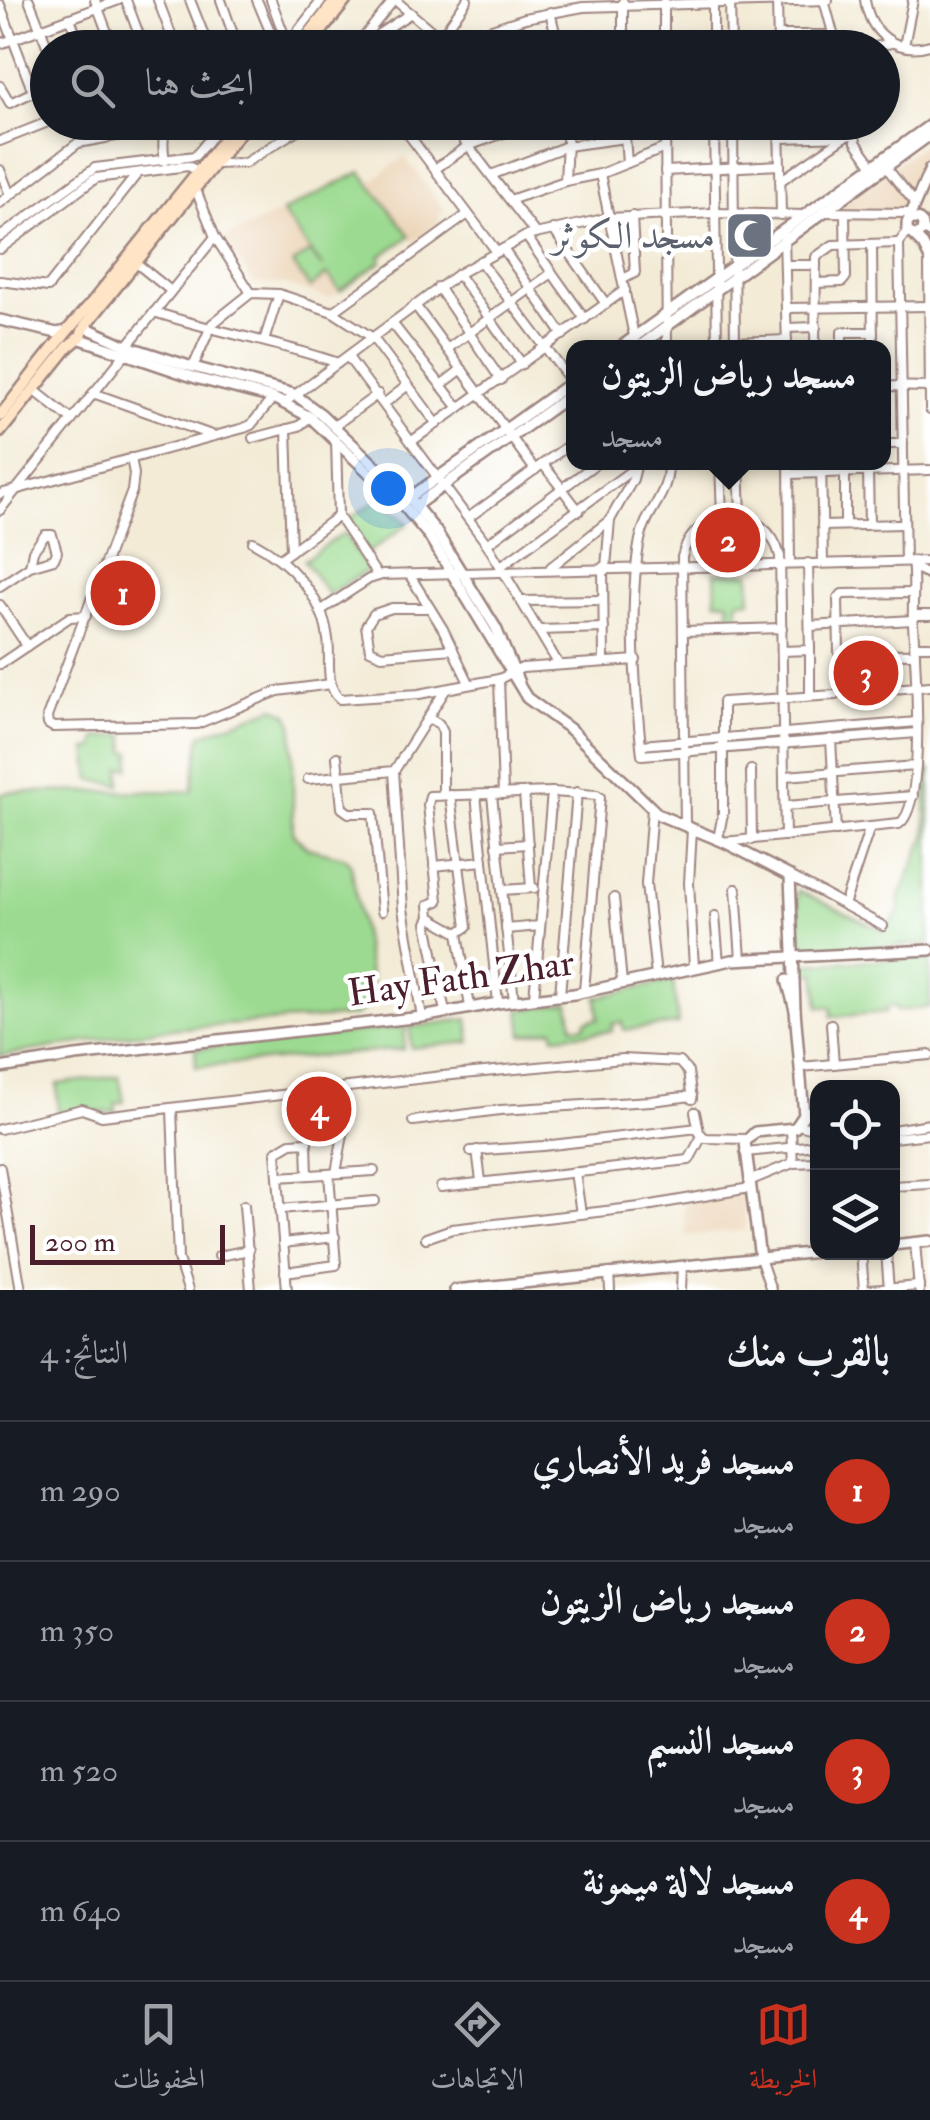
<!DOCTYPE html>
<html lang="ar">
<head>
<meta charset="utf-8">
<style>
  body { margin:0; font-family:"IM FELL Double Pica",Amiri,serif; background:#242831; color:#f1f3f6; direction:rtl }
  .controls { position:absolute; right:30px; bottom:30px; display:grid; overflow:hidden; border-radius:20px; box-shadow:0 5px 15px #0003 }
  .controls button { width:90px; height:90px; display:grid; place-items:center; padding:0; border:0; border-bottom:2px solid #363941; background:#171b24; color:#f1f3f6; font:50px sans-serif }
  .scale { position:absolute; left:30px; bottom:25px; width:195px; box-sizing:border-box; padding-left:10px; border:5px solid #4a1f2b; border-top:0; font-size:28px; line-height:35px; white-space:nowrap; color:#4a1f2b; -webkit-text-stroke:8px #fff; paint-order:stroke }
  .you { position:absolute; left:388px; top:488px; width:35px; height:35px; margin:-25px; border:8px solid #fff; border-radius:50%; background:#1a73e8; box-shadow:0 0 0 15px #1a73e833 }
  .badge { display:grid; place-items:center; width:65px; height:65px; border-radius:50%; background:#c8321e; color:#fff; font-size:32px; font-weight:700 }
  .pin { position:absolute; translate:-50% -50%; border:5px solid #fff; box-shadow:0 2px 10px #0006 }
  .popup { position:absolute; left:566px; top:340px; width:325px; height:130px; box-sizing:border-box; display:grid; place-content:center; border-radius:20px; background:#171b24; filter:drop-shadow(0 2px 8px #0005); font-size:32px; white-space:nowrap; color:#9ea1a6 }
  .popup b { font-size:38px; color:#f1f3f6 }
  .popup::after { content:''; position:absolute; left:50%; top:100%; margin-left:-20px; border:20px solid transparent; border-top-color:#171b24 }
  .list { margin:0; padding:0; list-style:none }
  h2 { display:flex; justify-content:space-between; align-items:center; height:130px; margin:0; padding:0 40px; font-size:42px }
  h2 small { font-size:32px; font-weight:400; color:#9ea1a6 }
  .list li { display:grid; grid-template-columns:65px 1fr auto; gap:30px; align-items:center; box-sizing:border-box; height:140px; padding:0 40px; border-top:2px solid #363941 }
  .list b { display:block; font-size:38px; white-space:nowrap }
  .list p { margin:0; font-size:32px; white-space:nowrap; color:#9ea1a6 }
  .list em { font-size:32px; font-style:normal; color:#9ea1a6 }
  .icon { flex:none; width:55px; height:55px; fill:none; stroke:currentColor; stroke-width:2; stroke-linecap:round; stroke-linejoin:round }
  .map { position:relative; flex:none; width:930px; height:1290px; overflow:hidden; direction:ltr }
  .search { position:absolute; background:#171b24; box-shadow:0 5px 15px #0003; left:30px; right:30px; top:30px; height:110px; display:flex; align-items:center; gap:25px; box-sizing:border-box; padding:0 35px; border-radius:55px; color:#9ea1a6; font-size:38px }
  .sheet { height:690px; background:#171b24 }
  nav { display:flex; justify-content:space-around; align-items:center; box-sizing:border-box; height:140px; border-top:2px solid #363941; background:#171b24; font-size:28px; color:#9ea1a6 }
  nav a { display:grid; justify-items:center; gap:5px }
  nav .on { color:#c8321e }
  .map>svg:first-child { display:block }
</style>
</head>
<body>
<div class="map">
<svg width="930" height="1290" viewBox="0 0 930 1290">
  <rect width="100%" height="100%" fill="#fff"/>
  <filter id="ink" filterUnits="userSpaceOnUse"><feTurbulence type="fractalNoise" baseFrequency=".01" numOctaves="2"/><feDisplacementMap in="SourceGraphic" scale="20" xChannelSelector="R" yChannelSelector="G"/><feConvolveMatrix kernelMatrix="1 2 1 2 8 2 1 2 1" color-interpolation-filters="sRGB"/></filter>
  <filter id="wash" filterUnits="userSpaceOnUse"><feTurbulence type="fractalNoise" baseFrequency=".0048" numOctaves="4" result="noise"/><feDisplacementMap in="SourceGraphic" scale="40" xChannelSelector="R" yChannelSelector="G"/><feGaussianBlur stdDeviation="2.25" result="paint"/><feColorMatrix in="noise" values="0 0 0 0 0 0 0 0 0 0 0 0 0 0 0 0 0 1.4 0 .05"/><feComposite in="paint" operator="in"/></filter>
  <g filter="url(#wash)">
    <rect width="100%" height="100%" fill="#f3ebd6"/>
    <g fill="#edd7bb">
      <polygon points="930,139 930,159 903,219 826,221 823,216"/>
      <polygon points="404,156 445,210 439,215 439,223 414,242 370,183"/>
      <polygon points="282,212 340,291 329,299 283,284 253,284 223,238"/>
      <polygon points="742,1193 746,1230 686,1236 684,1202"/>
    </g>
    <g fill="#9bda90" stroke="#727c5e" stroke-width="2.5">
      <polygon points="361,172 410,236 380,257 382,261 340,291 327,274 310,288 293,264 309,252 323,268 282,212"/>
      <polygon points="380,498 408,524 368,553 349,523 351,518"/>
      <polygon points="344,533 368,570 328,594 304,560"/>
      <polygon points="715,573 750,573 751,600 738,601 738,623 729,624 729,601 716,601"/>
      <path d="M275,707L288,714L293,724V834L308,848L344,857L351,865L371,985C371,1000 368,1008 355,1016L165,1029L0,1056V795L8,792L192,791L201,735Z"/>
      <polygon points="125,735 126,751 131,752 130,768 121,768 121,785 91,780 87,749 95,748 97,738"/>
      <polygon points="930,770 930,944 802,951 797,890 884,931 899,913 900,896 926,836 926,772"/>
      <polygon points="930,957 930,1007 897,1011 895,1006 886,1007 886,1012 832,1017 831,1007 819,1007 816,973 800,975 799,967 804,964"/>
      <polygon points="673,981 678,1024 624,1030 622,1022 612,1024 612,1031 555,1036 553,1029 523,1035 520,1010 569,1003 573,1027 585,1026 586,1021 599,1018 597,997"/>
      <polygon points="468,1019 471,1042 411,1048 410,1027"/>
      <polygon points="405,1027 404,1049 196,1067 195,1049"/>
      <polygon points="119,1076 124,1102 115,1103 116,1112 58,1112 57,1084"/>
    </g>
  </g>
  <g filter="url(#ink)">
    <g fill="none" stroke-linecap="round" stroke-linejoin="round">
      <defs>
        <g id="minor">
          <polyline points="29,0 48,48"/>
          <polyline points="95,0 113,48"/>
          <polyline points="126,0 144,48"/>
          <polyline points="158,0 172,37 170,42 159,48"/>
          <polyline points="190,0 209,48"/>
          <polyline points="221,0 238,48"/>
          <polyline points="257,0 277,48"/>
          <polyline points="271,0 289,48"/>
          <polyline points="395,0 439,37"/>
          <polyline points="713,0 713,48"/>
          <polyline points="730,0 731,48"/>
          <polyline points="777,0 778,48"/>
          <polyline points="824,0 837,48"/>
          <path d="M865,0C870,33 896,55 930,45"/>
          <polyline points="623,2 623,48"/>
          <polyline points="664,2 664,48"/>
          <polyline points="0,5 33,92 10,103 0,86"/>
          <polyline points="550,12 559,48"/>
          <polyline points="70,18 81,48"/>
          <polyline points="778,35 833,35"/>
          <polyline points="359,43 394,0"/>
          <polyline points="0,44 119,0"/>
          <polyline points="904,46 913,0"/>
          <polyline points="285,48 322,0"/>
          <polyline points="357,48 411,13"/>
          <polyline points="433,48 467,0"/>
          <polyline points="435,48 525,18 583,7 828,0"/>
          <polyline points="538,48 558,42 623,37"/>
          <polyline points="871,48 891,43"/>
          <polyline points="399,122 497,252"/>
          <polyline points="450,122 535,233"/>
          <polyline points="624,122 627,163"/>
          <polyline points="665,122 667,348"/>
          <polyline points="714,122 717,348"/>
          <polyline points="733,122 735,348"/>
          <polyline points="779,122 781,215"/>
          <polyline points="853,122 856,142 873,166"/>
          <polyline points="780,138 846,136"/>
          <polyline points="0,141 48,122"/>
          <path d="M165,161C163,149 161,132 170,122"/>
          <polyline points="214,164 245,163 310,122"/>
          <polyline points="886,167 915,203"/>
          <polyline points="435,169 468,146 534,122"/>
          <polyline points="0,170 10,195"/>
          <polyline points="665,171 780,165"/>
          <polyline points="600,174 635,341"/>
          <polyline points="491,175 567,146 625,138"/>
          <polyline points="565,181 568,122"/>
          <polyline points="780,181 846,136 855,134"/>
          <polyline points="193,190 198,195 215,237 251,293"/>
          <polyline points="510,200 565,181 600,174 665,148"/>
          <polyline points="0,203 78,143 165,127"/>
          <polyline points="823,212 911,213"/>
          <polyline points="553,229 606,304"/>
          <polyline points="922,229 930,234"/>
          <polyline points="526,236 585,319"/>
          <polyline points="784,236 787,348"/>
          <polyline points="0,237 95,168 195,156 224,122"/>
          <polyline points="872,244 873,348"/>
          <polyline points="0,249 96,178 188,166 198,171"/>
          <polyline points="503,249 563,335"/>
          <polyline points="929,257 930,410"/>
          <polyline points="480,261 573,384"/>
          <polyline points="135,262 171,291"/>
          <polyline points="786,265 816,265"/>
          <polyline points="458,274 522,364"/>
          <polyline points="623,279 635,273 632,216"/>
          <polyline points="0,281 48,287 137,174"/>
          <polyline points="816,283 842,282 846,277 845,213"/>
          <polyline points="438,287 501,380"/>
          <polyline points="415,305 535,470"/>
          <polyline points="788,308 930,306"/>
          <path d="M154,312C215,332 278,342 338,363"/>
          <polyline points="333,312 468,214"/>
          <polyline points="392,323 459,408"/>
          <polyline points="787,328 816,327"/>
          <polyline points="264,341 279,294"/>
          <polyline points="735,342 787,340"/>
          <polyline points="127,346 215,237"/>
          <polyline points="815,348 816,257 833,245 899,243"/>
          <polyline points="842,348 842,332 873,332"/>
          <polyline points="447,349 552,273"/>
          <polyline points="348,357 487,544 559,665"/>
          <polyline points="193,367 212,324 251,293 279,294 333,312 373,338 437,424"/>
          <polyline points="441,385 462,369"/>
          <polyline points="883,386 930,387"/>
          <polyline points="34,390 72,420"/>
          <polyline points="93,393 214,436"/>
          <polyline points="284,403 458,274 526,236 608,218 715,213 805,215"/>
          <polyline points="385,403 408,385"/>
          <polyline points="334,426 378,394"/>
          <polyline points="287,429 291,551"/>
          <polyline points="253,438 299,426 310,417"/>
          <polyline points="412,441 625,290"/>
          <polyline points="883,444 903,444"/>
          <polyline points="131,458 134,474 132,491 47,717 48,724 53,727 197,724 278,691 331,684"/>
          <path d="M668,462C669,498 646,509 640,540C628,602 635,691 642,755L917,733"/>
          <polyline points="720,462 722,516"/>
          <polyline points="739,462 741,516"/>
          <polyline points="789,462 790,563"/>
          <polyline points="821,462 823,562"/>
          <polyline points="543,464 579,511"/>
          <polyline points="868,471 869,525"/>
          <polyline points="845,472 845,525"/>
          <polyline points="790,474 930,470"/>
          <polyline points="0,494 244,428 251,425 273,398"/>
          <polyline points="0,510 125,354"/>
          <polyline points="338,516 377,575"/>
          <polyline points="468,518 573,442"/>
          <polyline points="822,526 904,524"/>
          <path d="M253,542C289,561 323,596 328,639C331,657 324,686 340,699L419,694L499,679L522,668L636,660"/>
          <polyline points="487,544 598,462"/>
          <polyline points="280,559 338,516 336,440"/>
          <polyline points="905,561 899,243 908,231"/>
          <polyline points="808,563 810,650"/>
          <polyline points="501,566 636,467 636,462"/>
          <polyline points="551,567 610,520"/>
          <polyline points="603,567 604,662"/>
          <polyline points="606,567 610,520 633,479 636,467"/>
          <polyline points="913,567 930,575"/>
          <polyline points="409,574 443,629 469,683"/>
          <polyline points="0,586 30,566 54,559 57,552 52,535 45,535 33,551 30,566"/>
          <polyline points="913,593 842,594 838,599 839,653 915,654"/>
          <polyline points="522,601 603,600"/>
          <polyline points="0,605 27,646"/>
          <polyline points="427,608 392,608 374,614 366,626 370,650 382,655 453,649"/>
          <polyline points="320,611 369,579 382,575 930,561"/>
          <polyline points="913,615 930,615"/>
          <polyline points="810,626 913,620"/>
          <polyline points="540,630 604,628"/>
          <polyline points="683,631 782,628"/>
          <polyline points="915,646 930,646"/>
          <polyline points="782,651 810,650 810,696"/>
          <polyline points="0,664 70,617 86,616"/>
          <polyline points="499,679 503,794"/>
          <polyline points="879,690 930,686"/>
          <polyline points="428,718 439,724 443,732 443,795"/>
          <polyline points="831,739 836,831"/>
          <polyline points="641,745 917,722"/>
          <polyline points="337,757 342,808 349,813 373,813 382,911"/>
          <polyline points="751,770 752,840"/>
          <polyline points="394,771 403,909 422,1017"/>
          <polyline points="785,776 916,766"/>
          <polyline points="308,779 394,771 446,689"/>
          <polyline points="524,793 531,888"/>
          <polyline points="450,795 467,927 458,933"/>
          <polyline points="476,795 498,1003"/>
          <polyline points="492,795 514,1001"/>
          <polyline points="785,806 913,796"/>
          <polyline points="652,808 646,884 656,976"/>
          <path d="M685,826L682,557C695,504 766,502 780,556L785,836"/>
          <polyline points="692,829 689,883 694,967"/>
          <polyline points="718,839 723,813 723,702 836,695"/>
          <path d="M724,842L899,824C927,806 915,659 913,624C912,603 915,582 912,561"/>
          <polyline points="497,846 528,844"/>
          <polyline points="434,866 483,861"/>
          <polyline points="790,876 883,926"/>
          <polyline points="736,889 741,959"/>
          <polyline points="502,890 534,888"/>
          <polyline points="614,898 622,983"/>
          <polyline points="844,905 870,827"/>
          <polyline points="715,916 719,963"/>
          <polyline points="430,917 429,905 438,901 428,805 430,796 552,792 597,795 600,797 584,991"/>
          <polyline points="506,929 540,926"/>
          <polyline points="560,995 577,792"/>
          <polyline points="534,998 552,792"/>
          <polyline points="445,1012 427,923 430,917 458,933 470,1007"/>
          <polyline points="831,1024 834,1064"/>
          <polyline points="801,1067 930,1055"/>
          <polyline points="172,1110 178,1259 188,1290"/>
          <polyline points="695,1112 699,1132 705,1138 747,1139"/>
          <polyline points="413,1121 500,1110 651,1101 692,1096"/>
          <polyline points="798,1125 818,1130"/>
          <polyline points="0,1129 82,1109 102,1116 442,1076 623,1059 679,1062 688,1072 692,1099"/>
          <polyline points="791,1130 793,1163"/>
          <polyline points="892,1130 930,1124"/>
          <polyline points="892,1138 930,1134"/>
          <polyline points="477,1150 481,1181"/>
          <polyline points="471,1151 543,1146 698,1128"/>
          <polyline points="745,1152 818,1145"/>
          <polyline points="0,1168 21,1290"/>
          <polyline points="575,1172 581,1214"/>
          <polyline points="336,1173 344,1129"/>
          <polyline points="278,1177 374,1171"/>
          <polyline points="749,1181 793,1163 818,1162"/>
          <polyline points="892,1186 930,1184"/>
          <polyline points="441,1187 689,1160 702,1136"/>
          <polyline points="244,1205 251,1290"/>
          <polyline points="280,1209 375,1201"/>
          <polyline points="426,1238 452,1229 640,1207 750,1188"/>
          <polyline points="915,1242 919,1290"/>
          <polyline points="283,1243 335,1237"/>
          <polyline points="861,1252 864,1290"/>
          <polyline points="886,1252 889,1290"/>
          <polyline points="219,1256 249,1250"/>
          <polyline points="760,1258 771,1290"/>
          <polyline points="285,1272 336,1265 329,1174"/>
          <polyline points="609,1273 610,1290"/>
          <polyline points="287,1290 276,1152 291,1143 307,1142 308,1175"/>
          <polyline points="681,1290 682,1266"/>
          <polyline points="870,1290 919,1286"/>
        </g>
        <g id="tertiary">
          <circle cx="915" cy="227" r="8"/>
          <polyline points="907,223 930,169"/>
          <polyline points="912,234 923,245 930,259"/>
          <polyline points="0,320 57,333 66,331"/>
          <polyline points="85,327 127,346 186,365 294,394 321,414 409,498 436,531 496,628 519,683"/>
          <polyline points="78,338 199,379 273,398 310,417 402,504 429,536 527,698 570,729 659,815 724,842 790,876 794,976"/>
          <polyline points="619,348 930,125"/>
          <polyline points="637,348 930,135"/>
          <polyline points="405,501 573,381"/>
          <polyline points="415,506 573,393"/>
          <polyline points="787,980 795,1010 794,979"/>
          <polyline points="0,1068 76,1056 422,1017 498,1003 574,994 732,960 930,950"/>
          <polyline points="892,1245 930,1241"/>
          <polyline points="760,1258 745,1142 755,1132 795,1128 804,1115 795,1010"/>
          <polyline points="455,1290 818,1252"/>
        </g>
        <g id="secondary">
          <polyline points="298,48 336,0"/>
          <polyline points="308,48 346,0"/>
          <path d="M0,416C30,379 58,339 90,305L238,122"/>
          <polyline points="0,432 68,347 81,336 85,326 248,122"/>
        </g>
      </defs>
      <use href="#minor" stroke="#9e8580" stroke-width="12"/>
      <use href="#tertiary" stroke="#9e8580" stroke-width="14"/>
      <use href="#secondary" stroke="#9e8580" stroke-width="15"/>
      <use href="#minor" stroke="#fff" stroke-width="8"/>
      <use href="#tertiary" stroke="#fff" stroke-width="9"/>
      <use href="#secondary" stroke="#ffe4c6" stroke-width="10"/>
    </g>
  </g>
  <defs>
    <symbol id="mosque-square" viewBox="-11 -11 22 22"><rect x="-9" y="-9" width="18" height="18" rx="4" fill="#6b7280" stroke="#fff"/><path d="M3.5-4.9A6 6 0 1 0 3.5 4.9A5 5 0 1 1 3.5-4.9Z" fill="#fff"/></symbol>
  </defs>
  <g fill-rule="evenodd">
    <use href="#mosque-square" x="722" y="208" width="55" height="55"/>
  </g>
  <g text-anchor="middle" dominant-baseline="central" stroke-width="9" stroke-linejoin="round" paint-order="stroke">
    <g font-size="38" fill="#5b616d" stroke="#fff" text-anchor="end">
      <text x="715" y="236">مسجد الكوثر</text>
    </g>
    <g font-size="38" fill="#4a1f2b" stroke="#fff">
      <text transform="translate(461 978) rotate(-8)">Hay Fath Zhar</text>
    </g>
  </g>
</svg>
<div class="controls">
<button><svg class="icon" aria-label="locate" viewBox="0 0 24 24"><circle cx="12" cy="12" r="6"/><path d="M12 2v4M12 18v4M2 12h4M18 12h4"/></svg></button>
<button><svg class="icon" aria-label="layers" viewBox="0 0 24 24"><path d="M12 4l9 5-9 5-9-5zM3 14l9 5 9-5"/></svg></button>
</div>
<div class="scale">200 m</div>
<div class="you"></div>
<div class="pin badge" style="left:123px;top:593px">1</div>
<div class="pin badge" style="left:728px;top:540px">2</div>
<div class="popup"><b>مسجد رياض الزيتون</b>مسجد</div>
<div class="pin badge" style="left:866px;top:673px">3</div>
<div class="pin badge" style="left:319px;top:1109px">4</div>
<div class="search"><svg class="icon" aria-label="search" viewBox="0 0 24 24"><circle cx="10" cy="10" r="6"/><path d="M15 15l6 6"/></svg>ابحث هنا</div>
</div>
<section class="sheet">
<h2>بالقرب منك<small>النتائج: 4</small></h2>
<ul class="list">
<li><span class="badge">1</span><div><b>مسجد فريد الأنصاري</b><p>مسجد</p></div><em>290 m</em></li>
<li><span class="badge">2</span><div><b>مسجد رياض الزيتون</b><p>مسجد</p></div><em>350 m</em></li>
<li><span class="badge">3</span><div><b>مسجد النسيم</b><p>مسجد</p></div><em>520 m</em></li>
<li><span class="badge">4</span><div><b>مسجد لالة ميمونة</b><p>مسجد</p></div><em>640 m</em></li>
</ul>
</section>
<nav>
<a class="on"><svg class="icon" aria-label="map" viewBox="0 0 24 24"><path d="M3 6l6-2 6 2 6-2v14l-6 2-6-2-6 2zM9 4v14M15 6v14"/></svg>الخريطة</a>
<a><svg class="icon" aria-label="directions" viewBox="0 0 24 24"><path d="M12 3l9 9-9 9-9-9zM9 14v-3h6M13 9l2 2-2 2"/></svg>الاتجاهات</a>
<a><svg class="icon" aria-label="saved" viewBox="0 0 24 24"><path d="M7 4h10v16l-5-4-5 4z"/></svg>المحفوظات</a>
</nav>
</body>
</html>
